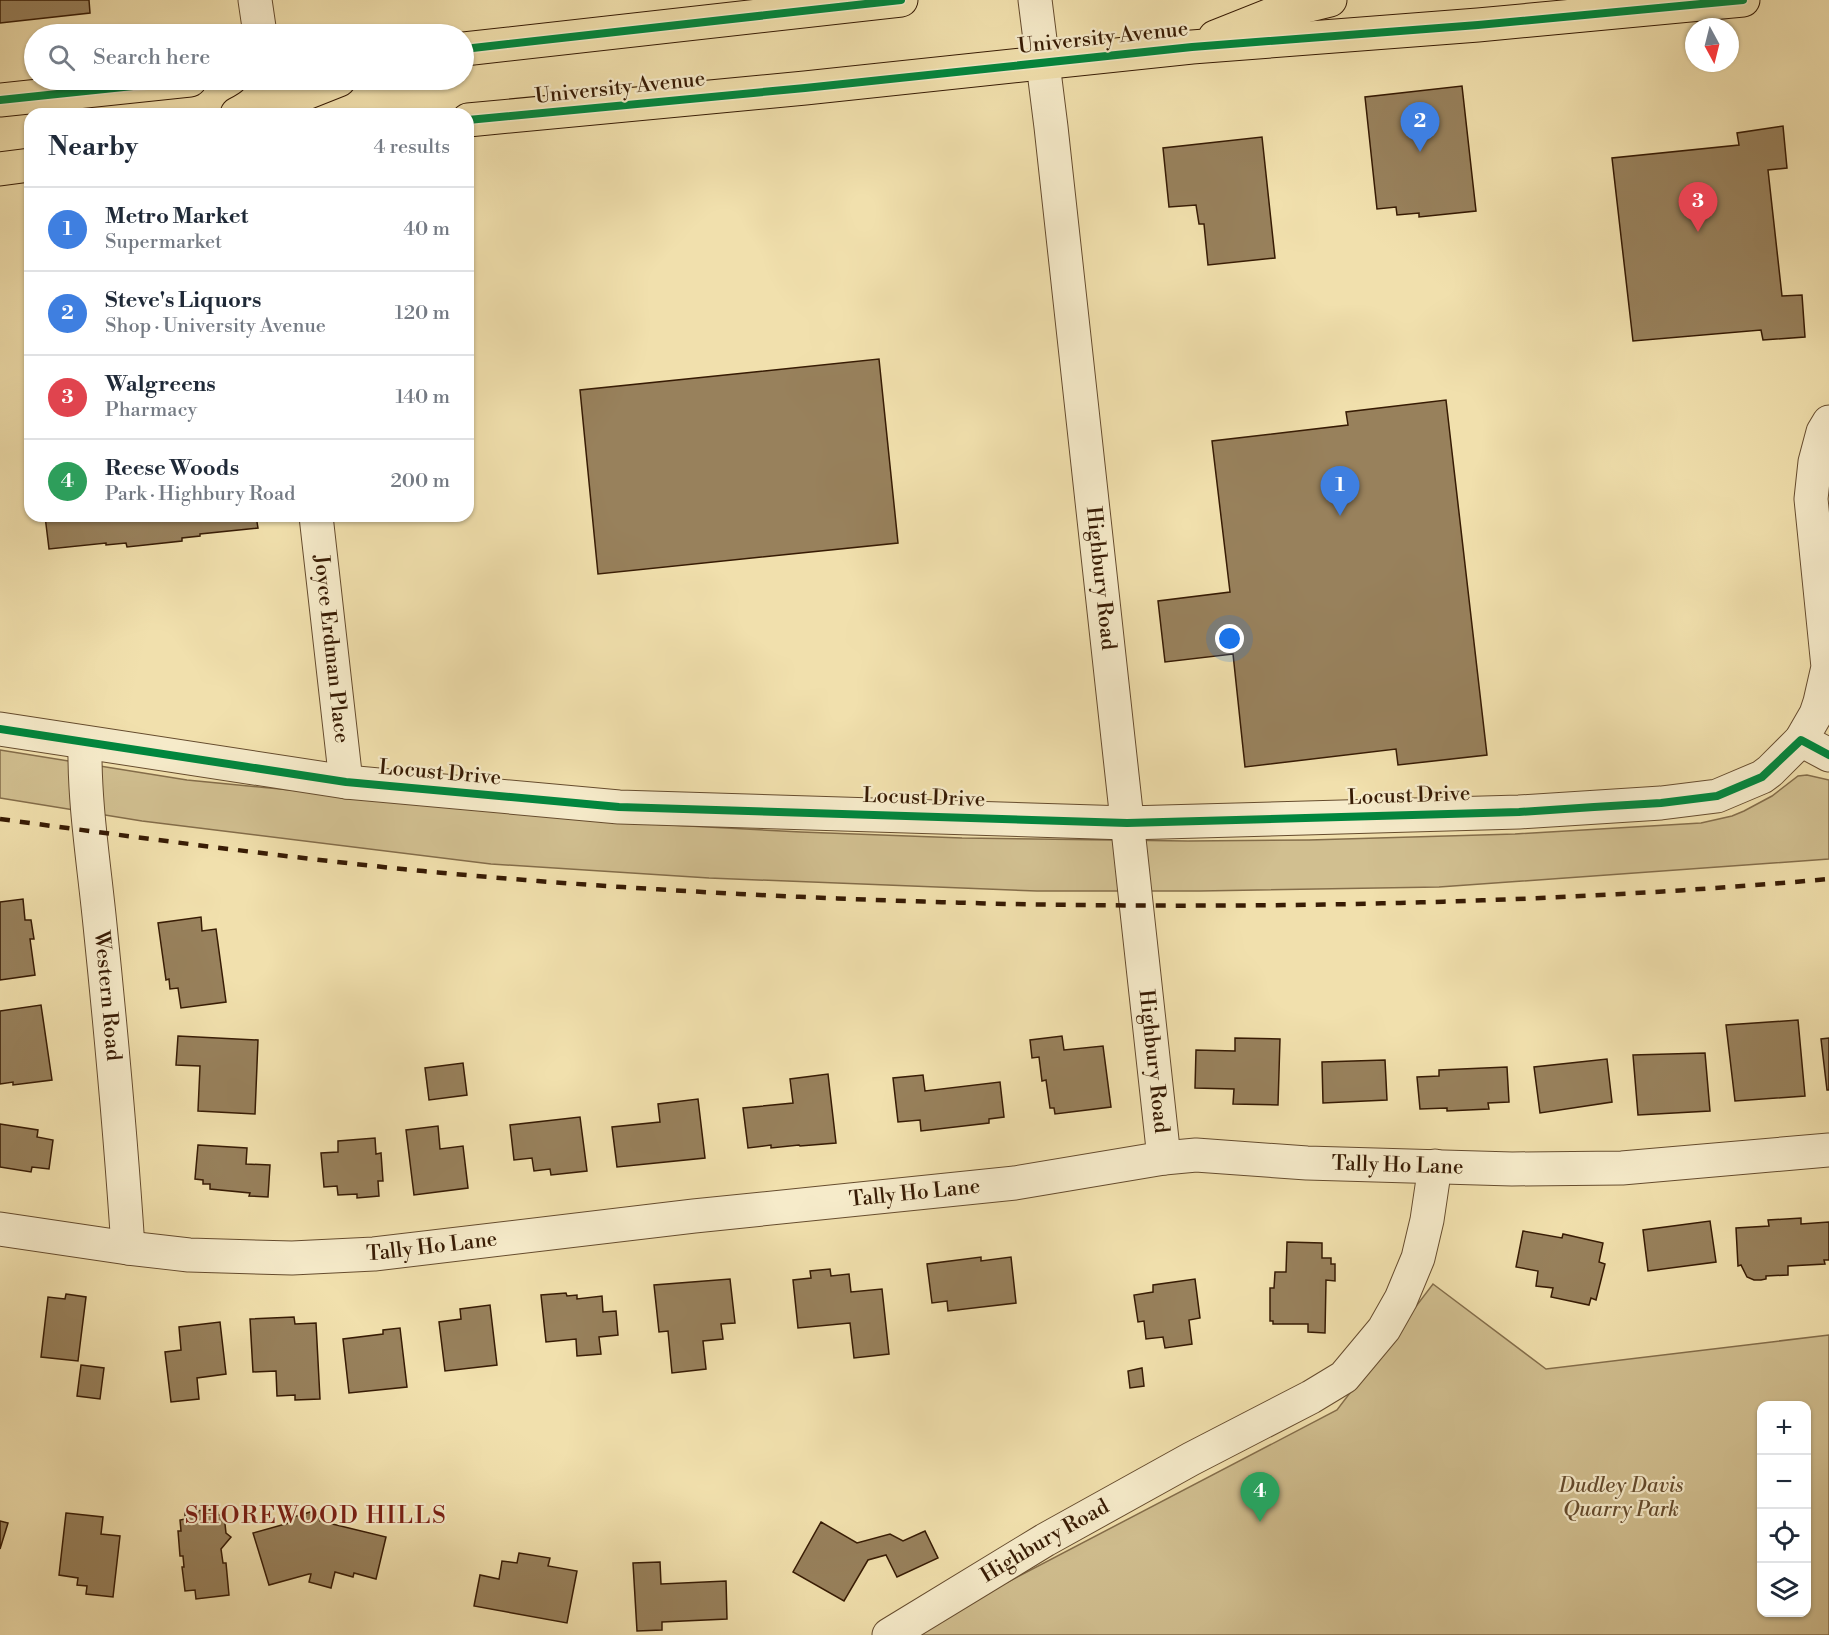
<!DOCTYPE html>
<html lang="en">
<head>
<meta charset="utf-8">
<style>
  body { margin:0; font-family:"Libre Bodoni",serif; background:#f6f6f7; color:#1f2937 }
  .controls { position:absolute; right:18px; bottom:18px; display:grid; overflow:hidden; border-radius:12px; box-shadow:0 2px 4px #0004 }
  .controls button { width:54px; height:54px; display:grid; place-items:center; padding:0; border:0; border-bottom:2px solid #e0e1e3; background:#fff; color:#1f2937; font:30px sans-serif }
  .compass { position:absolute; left:1685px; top:18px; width:54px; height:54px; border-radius:50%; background:#fff; box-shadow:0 2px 4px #0004; rotate:173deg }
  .you { position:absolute; left:1230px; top:639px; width:21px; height:21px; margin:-15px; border:4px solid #fff; border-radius:50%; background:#1a73e8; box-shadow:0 0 0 9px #1a73e833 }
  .badge { display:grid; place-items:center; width:39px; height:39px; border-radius:50%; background:#d93025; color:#fff; font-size:20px; font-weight:700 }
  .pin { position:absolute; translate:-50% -50px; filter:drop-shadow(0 2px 3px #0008) }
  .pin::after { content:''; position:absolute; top:32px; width:21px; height:18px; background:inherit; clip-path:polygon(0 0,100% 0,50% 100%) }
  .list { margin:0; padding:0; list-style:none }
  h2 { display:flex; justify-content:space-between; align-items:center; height:78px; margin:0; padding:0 24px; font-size:26px }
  h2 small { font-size:20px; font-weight:400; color:#747a83 }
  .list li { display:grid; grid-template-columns:39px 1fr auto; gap:18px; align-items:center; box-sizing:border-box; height:84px; padding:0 24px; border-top:2px solid #e0e1e3 }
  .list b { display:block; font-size:22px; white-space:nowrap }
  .list p { margin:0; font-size:20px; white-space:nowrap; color:#747a83 }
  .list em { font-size:20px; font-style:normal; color:#747a83 }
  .icon { flex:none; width:33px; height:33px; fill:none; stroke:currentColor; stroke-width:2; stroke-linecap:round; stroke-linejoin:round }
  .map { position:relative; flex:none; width:1829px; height:1635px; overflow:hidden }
  .search { position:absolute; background:#fff; box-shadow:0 2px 4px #0004; left:24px; top:24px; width:450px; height:66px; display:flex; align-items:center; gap:15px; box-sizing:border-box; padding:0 21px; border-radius:33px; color:#747a83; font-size:22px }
  .panel { position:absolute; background:#fff; box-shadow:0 2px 4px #0004; left:24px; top:108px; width:450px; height:414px; border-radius:18px }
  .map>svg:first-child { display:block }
</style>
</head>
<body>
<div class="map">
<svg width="1829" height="1635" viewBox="0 0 1829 1635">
  <rect width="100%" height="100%" fill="#f1e0ad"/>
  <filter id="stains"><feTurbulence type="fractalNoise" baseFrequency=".00333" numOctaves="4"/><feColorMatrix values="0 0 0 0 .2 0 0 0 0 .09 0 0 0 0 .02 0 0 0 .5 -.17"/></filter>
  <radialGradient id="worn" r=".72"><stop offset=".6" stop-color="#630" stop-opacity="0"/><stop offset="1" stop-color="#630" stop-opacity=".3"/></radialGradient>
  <g fill="#d1bf90" stroke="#846d4a" stroke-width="1.5" fill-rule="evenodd">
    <polygon points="0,750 187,780 632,823 801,832 962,838 1188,841 1309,840 1515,834 1701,823 1732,816 1744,811 1772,796 1798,776 1807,775 1829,780 1829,859 1439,887 1200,891 1037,891 709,878 491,864 142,821 0,798"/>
    <path d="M1433,1284L1546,1369L1829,1335V1635H906L1337,1410ZM1762,1406H1806V1612H1762Z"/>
  </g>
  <g fill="#98815c" stroke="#371b04" stroke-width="1.5">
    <polygon points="0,0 89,0 90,13 0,23"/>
    <polygon points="1462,86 1476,211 1419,217 1419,213 1397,215 1396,207 1377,209 1365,97"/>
    <polygon points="1783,126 1787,168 1768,170 1782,296 1802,295 1805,337 1763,340 1761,330 1633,341 1612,158 1739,145 1737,133"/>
    <polygon points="1262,137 1275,258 1208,265 1204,224 1199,224 1196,205 1169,207 1163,148"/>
    <polygon points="879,359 898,543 598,574 580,390"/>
    <polygon points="1446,400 1487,755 1398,765 1396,749 1245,767 1233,654 1165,662 1158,601 1230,592 1212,441 1348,425 1346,412"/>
    <polygon points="45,516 256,516 258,528 200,534 200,536 182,538 182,541 127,547 126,543 106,545 106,543 49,549"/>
    <polygon points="23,899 25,920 31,920 34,939 30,939 35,975 0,980 0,902"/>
    <polygon points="201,917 202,931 216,929 226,1002 181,1008 178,988 170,989 169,979 166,980 158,923"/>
    <polygon points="41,1005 52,1080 13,1085 13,1082 0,1084 0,1011"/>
    <polygon points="1798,1020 1805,1096 1735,1101 1726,1025"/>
    <polygon points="178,1036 258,1040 255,1114 198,1111 200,1066 176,1065"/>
    <polygon points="1062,1036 1064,1050 1103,1046 1111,1107 1055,1114 1054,1108 1050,1108 1046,1080 1042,1081 1039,1057 1032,1058 1030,1040"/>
    <polygon points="1235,1038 1280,1039 1278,1105 1233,1104 1234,1089 1195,1088 1196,1050 1235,1051"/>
    <polygon points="1829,1038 1829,1090 1827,1090 1821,1039"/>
    <polygon points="1705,1053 1710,1111 1638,1115 1633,1055"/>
    <polygon points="1607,1059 1612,1102 1540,1113 1534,1067"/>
    <polygon points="1385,1060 1387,1100 1323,1103 1322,1062"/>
    <polygon points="463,1063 467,1095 429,1100 425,1068"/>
    <polygon points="1507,1067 1509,1102 1488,1103 1489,1109 1447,1111 1447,1108 1420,1109 1417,1077 1439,1076 1439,1070"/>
    <polygon points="828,1074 836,1143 800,1146 799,1145 771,1148 771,1145 748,1148 743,1108 793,1103 790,1079"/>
    <polygon points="923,1075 925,1091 1000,1082 1004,1117 989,1119 989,1123 921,1131 920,1120 898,1122 893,1078"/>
    <polygon points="698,1099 705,1158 617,1167 612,1127 660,1122 658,1104"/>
    <polygon points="580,1117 587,1171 551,1175 550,1169 534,1171 532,1158 514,1160 510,1125"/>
    <polygon points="0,1124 38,1130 37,1137 53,1140 49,1169 32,1167 31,1172 0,1167"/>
    <polygon points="438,1126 440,1149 463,1146 468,1188 414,1195 406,1130"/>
    <polygon points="375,1138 376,1154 381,1153 383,1181 378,1181 379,1196 357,1198 357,1194 338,1195 337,1186 324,1187 321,1153 338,1152 338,1141"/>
    <polygon points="198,1145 247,1148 246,1164 270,1165 268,1197 249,1196 250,1193 210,1189 210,1184 203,1184 203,1180 195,1179"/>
    <polygon points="1801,1218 1801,1224 1829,1222 1829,1260 1824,1260 1825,1264 1788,1266 1788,1275 1766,1276 1766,1279 1761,1280 1754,1280 1747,1277 1741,1265 1738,1266 1736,1228 1769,1226 1768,1220"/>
    <polygon points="1710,1221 1716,1262 1648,1271 1643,1230"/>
    <polygon points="1523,1231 1562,1238 1563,1234 1603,1243 1599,1262 1605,1264 1596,1300 1591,1298 1589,1305 1551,1297 1553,1288 1536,1286 1538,1271 1516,1267"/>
    <polygon points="1287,1242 1322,1243 1322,1258 1331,1258 1331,1264 1335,1264 1335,1281 1326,1280 1325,1333 1308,1332 1308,1324 1273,1324 1273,1321 1270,1321 1270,1288 1274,1288 1275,1272 1286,1272"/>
    <polygon points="981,1257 981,1261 1011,1257 1016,1303 948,1311 947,1301 932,1303 927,1264"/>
    <polygon points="830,1269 831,1276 849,1274 851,1292 882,1289 889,1354 854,1358 850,1323 798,1328 793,1280 811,1278 810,1271"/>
    <polygon points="730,1279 735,1323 721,1324 723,1339 703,1341 706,1369 672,1373 668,1331 659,1332 654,1285"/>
    <polygon points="1195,1279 1200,1318 1189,1320 1192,1344 1165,1348 1163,1337 1146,1339 1144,1321 1138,1322 1134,1295 1153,1292 1153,1285"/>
    <polygon points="566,1293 567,1296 577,1295 577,1299 602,1296 603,1312 616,1311 618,1335 599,1337 601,1354 577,1356 576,1339 546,1342 541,1295"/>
    <polygon points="66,1294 86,1297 78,1361 41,1357 48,1297 65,1299"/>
    <polygon points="490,1305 497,1365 445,1371 439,1322 461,1319 460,1309"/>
    <polygon points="294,1317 295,1324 316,1323 320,1399 295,1400 295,1395 277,1396 276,1371 253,1372 250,1319"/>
    <polygon points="220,1322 226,1374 197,1378 199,1399 171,1402 165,1352 181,1350 179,1327"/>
    <polygon points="400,1328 407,1387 349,1393 343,1339 383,1334 383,1330"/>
    <polygon points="81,1365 104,1368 100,1399 77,1396"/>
    <polygon points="1142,1368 1144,1386 1130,1388 1128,1371"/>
    <polygon points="217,1509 218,1515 224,1515 226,1533 231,1537 221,1549 223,1563 226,1563 229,1595 196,1599 195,1590 185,1591 182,1567 184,1567 183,1556 180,1556 178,1531 181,1531 180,1520 185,1519 185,1512"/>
    <polygon points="317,1510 320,1521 386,1537 376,1579 354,1573 353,1577 335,1572 331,1588 309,1582 311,1574 309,1574 269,1585 253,1533 289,1523 287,1519"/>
    <polygon points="66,1513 103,1517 101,1534 120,1536 113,1597 86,1594 87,1586 77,1585 78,1578 59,1575"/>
    <polygon points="0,1521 8,1523 0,1549"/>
    <polygon points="821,1522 857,1543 890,1534 903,1541 925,1531 938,1558 897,1577 886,1555 868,1560 844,1601 793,1572"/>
    <polygon points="519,1553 550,1558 548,1566 577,1571 567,1623 474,1606 480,1575 499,1579 502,1561 517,1563"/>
    <polygon points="660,1562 661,1584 726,1581 727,1619 662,1622 662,1630 637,1631 633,1563"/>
  </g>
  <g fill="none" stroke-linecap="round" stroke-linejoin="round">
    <defs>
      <g id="minor">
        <polyline points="255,0 260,34"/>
        <path id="s1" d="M1035,0L1051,127L1164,1158"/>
        <path id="s2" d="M316,516L346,782"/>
        <polyline points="0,729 346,782 619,807 1127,823 1519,812 1661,803 1717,796 1762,777 1770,771 1801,740 1816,714 1820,702 1828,667 1811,499 1815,462 1823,432 1829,422"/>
        <polyline points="1801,740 1829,755"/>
        <path id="s3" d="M85,743C84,804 94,864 100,925C111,1032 121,1140 128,1248"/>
        <path id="s4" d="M0,1229L128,1248L189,1255L292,1258L374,1254L694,1216L1015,1183L1164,1158L1196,1155L1307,1163L1512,1169L1622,1168L1829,1150"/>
        <path id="s5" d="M889,1635L1045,1540L1191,1459L1311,1397L1344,1377L1384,1329L1401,1299L1418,1258L1427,1220L1435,1166"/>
      </g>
      <g id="major">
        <polyline points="1215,37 1273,14 1330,0"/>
        <polyline points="464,49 901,0"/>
        <polyline points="0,100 190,80"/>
        <path d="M237,114C253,106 263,98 266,80"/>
        <polyline points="276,114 286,101 339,80"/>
        <polyline points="468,120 805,88 1192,47 1478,25 1743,0"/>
        <polyline points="0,169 30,165"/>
      </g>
    </defs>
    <use href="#minor" stroke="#664c2e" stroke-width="35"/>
    <use href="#major" stroke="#371b04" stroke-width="35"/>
    <use href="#minor" stroke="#f6ebca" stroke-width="33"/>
    <use href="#major" stroke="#f1e0ad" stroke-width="33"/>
    <path stroke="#371b04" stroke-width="4.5" stroke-dasharray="10 10" stroke-linecap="butt" d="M0,819C134,837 268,855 402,869C604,889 807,899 1010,904C1283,909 1557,903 1829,879"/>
    <defs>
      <g id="cycleway">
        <polyline points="464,49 901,0"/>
        <polyline points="0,100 190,80"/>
        <polyline points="468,120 805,88 1192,47 1478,25 1743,0"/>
        <polyline points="0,729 346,782 619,807 1127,823 1519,812 1594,807 1661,803 1717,796 1762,777 1801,740 1829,755"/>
      </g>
    </defs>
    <use href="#cycleway" stroke="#f6ebca" stroke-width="11"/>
    <use href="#cycleway" stroke="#00873e" stroke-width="8"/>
  </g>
  <g text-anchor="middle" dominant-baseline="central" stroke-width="4.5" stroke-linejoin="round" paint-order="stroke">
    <g font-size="21" fill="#371b04" stroke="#f6ebca">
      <text transform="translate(1103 38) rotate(-6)">University Avenue</text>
      <text transform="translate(620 88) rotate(-6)">University Avenue</text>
      <text stroke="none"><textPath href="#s1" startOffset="582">Highbury Road</textPath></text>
      <text stroke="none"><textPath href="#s2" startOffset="134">Joyce Erdman Place</textPath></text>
      <text transform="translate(440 773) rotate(5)">Locust Drive</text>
      <text transform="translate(1409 796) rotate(-2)">Locust Drive</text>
      <text transform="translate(924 798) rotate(2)">Locust Drive</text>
      <text stroke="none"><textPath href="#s3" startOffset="254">Western Road</textPath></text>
      <text stroke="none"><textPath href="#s1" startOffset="1068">Highbury Road</textPath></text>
      <text stroke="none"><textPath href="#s4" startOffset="1406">Tally Ho Lane</textPath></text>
      <text stroke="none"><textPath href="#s4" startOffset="920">Tally Ho Lane</textPath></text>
      <text stroke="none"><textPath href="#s4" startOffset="434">Tally Ho Lane</textPath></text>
      <text stroke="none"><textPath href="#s5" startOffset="182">Highbury Road</textPath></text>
    </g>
    <g font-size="21" font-style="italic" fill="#654c2e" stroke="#f6ebca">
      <text x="1621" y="1486">Dudley Davis<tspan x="1621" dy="24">Quarry Park</tspan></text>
    </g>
    <g font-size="24" letter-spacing="1.5" fill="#7a1f14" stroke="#f6ebca">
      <text x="316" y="1516">SHOREWOOD HILLS</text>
    </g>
  </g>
  <rect width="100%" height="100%" filter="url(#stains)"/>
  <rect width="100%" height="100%" fill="url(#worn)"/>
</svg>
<div class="controls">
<button>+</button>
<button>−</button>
<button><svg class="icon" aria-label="locate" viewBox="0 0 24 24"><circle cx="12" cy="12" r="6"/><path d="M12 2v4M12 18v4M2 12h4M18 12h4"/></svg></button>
<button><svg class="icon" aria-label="layers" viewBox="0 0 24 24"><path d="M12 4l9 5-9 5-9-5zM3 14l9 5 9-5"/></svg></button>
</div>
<svg class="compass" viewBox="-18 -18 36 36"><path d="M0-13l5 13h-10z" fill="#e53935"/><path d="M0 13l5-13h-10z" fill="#747a83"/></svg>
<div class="you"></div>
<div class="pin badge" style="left:1340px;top:516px;background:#3f7fe0">1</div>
<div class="pin badge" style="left:1420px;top:152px;background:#3f7fe0">2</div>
<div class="pin badge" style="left:1698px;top:232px;background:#e0444e">3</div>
<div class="pin badge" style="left:1260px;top:1522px;background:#2e9e5b">4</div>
<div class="search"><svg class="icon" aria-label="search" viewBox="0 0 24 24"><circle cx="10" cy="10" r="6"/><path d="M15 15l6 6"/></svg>Search here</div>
<section class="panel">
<h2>Nearby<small>4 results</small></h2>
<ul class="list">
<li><span class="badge" style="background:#3f7fe0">1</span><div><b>Metro Market</b><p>Supermarket</p></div><em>40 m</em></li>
<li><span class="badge" style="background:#3f7fe0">2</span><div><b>Steve's Liquors</b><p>Shop · University Avenue</p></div><em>120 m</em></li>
<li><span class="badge" style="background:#e0444e">3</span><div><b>Walgreens</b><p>Pharmacy</p></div><em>140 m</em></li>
<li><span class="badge" style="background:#2e9e5b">4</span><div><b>Reese Woods</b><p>Park · Highbury Road</p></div><em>200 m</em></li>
</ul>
</section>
</div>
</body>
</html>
